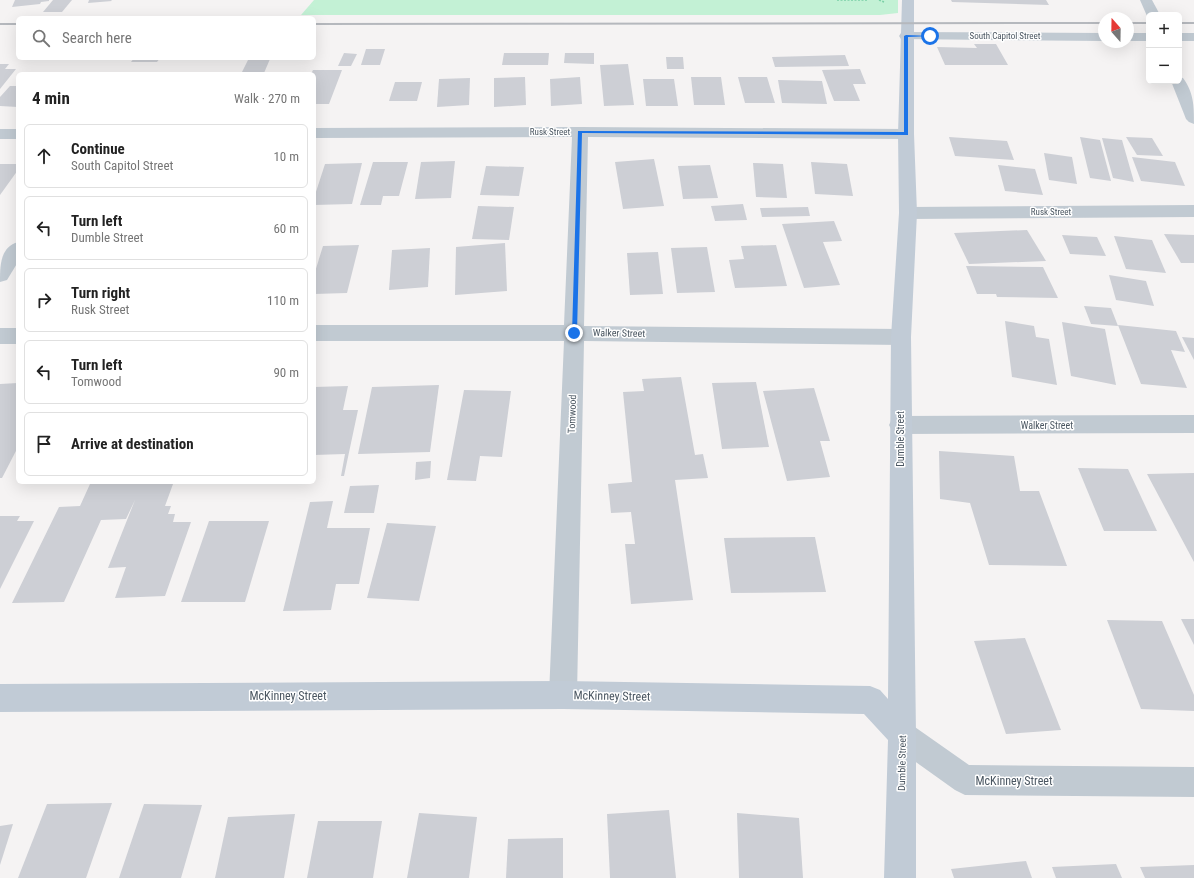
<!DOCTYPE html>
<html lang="en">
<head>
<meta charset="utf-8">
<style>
  body { margin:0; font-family:"Roboto Condensed",sans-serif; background:#f2f2f2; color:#222 }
  .controls { position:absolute; right:12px; top:12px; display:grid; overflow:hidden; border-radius:6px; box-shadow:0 4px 16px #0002 }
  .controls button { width:36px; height:36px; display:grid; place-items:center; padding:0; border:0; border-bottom:1px solid #e0e0e0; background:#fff; color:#222; font:20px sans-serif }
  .compass { position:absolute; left:1098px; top:12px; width:36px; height:36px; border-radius:50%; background:#fff; box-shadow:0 4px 16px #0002; rotate:340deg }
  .stop { position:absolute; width:12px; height:12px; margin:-9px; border:3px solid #1a73e8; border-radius:50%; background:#fff }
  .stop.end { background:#1a73e8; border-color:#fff; box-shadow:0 1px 4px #0008 }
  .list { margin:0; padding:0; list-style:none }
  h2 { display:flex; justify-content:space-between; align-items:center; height:52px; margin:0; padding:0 16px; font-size:17px }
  h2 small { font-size:13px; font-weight:400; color:#767676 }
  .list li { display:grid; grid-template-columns:26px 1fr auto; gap:12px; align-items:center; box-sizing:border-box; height:64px; margin:0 8px 8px; padding:0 8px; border:1px solid #e0e0e0; border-radius:6px }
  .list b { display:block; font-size:15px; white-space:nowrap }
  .list p { margin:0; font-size:13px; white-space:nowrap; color:#767676 }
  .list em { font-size:13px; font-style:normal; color:#767676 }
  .icon { flex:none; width:22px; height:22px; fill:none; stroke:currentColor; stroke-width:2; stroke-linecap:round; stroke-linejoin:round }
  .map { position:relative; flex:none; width:1194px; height:878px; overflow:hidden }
  .search { position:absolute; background:#fff; box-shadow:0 4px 16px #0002; left:16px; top:16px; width:300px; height:44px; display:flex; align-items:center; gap:10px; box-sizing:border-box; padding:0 14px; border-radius:6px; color:#767676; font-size:15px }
  .panel { position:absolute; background:#fff; box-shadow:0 4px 16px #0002; left:16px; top:72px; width:300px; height:412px; border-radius:6px }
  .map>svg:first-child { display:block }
</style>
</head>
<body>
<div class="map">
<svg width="1194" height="878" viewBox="0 0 1194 878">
  <rect width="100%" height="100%" fill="#f5f3f3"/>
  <polygon fill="#c3f1d5" points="314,0 898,0 898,13 880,15 301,15"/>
  <g fill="#cdcfd5">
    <polygon points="15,0 49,0 49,1 41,2 40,4 12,7"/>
    <polygon points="53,0 72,0 62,12 43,12"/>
    <polygon points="89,0 111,0 112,1 88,3"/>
    <polygon points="951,0 1046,0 1049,5 952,2"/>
    <polygon points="974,44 996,44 1008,65 945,65 937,47 977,48"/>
    <polygon points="366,49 385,49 380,65 361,65"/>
    <polygon points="344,53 357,54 351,66 338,66"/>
    <polygon points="504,53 549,53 548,65 502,65"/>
    <polygon points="565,53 594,53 594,64 564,63"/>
    <polygon points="845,55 849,66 775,67 772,57"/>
    <polygon points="666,57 683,57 684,69 667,69"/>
    <polygon points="134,58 160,58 157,62 131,62"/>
    <polygon points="270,59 264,73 241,74 248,60"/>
    <polygon points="0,64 9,64 5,69 16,69 0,89"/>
    <polygon points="628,64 634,105 604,106 600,65"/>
    <polygon points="860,69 866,84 853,84 860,101 834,101 822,70"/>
    <polygon points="313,70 342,70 329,104 314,104 314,74 311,74"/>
    <polygon points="106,72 136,72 135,74 105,74"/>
    <polygon points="525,77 526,105 494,107 494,78"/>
    <polygon points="580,77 582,104 551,106 550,79"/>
    <polygon points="691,77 721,77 725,105 694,105"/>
    <polygon points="738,77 767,77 775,103 745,103"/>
    <polygon points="470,78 469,105 437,107 439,79"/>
    <polygon points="643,79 674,79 678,106 646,106"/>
    <polygon points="778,80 822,81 827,104 782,103"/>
    <polygon points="395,82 422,82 417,101 389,101"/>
    <polygon points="10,86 18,86 18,107 0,106 0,97"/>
    <polygon points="949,137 1007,141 1014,160 955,156"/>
    <polygon points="1080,137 1100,140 1111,181 1090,178"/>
    <polygon points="1126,137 1152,138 1163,156 1137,155"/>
    <polygon points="1102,138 1122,140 1134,182 1113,178"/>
    <polygon points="1044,153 1072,157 1077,184 1049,180"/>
    <polygon points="1132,157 1175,162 1185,186 1141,181"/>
    <polygon points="654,159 664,206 623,209 615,162"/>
    <polygon points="455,161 451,198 415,199 421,162"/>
    <polygon points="373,162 408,162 399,196 383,196 381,205 360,205"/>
    <polygon points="811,162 847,164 853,196 815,194"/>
    <polygon points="362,163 352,204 314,205 314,198 325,164"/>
    <polygon points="753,163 783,164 787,198 756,197"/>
    <polygon points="0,164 18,164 18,170 0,195"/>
    <polygon points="710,165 718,198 683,199 678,166"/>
    <polygon points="998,165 1035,169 1043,195 1005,191"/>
    <polygon points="486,166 524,167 519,196 480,195"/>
    <polygon points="743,204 747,220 715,221 711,206"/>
    <polygon points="478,206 514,207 509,240 472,239"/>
    <polygon points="808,207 810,216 762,217 760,208"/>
    <polygon points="834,221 842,241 823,242 840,285 804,288 782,224"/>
    <polygon points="1027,230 1046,261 969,264 954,233"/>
    <polygon points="1164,234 1194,235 1194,263 1181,263"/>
    <polygon points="1062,235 1097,237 1106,256 1070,254"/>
    <polygon points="1114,236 1152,240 1166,273 1126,269"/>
    <polygon points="505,243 507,291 455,295 456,247"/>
    <polygon points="359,245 347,293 314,294 314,275 323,246"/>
    <polygon points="776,245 787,286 735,288 729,260 744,259 741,246"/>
    <polygon points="707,247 715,292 677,293 671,248"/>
    <polygon points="430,248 428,287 389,290 392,250"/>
    <polygon points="658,252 663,294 630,295 627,253"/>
    <polygon points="966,266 1043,267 1058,298 997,297 996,294 977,294"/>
    <polygon points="1109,275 1146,281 1154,306 1116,300"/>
    <polygon points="1084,306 1111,308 1118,326 1091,324"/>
    <polygon points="1005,321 1034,326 1036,337 1049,339 1057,385 1012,377"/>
    <polygon points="1062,322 1105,329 1116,385 1071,376"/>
    <polygon points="1118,325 1176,331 1185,352 1171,350 1187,388 1141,384"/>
    <polygon points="1182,337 1194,338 1194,360"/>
    <polygon points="681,377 695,455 703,454 708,478 675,480 693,600 631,604 625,544 635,544 631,512 611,513 608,484 632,482 623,392 644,391 642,379"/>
    <polygon points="756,382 769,447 722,449 712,383"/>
    <polygon points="18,383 18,447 2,478 0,478 0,384"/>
    <polygon points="439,385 430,452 358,454 372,387"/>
    <polygon points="348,386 343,410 358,410 344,476 341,476 345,454 314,455 314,387"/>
    <polygon points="814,388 830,441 820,441 830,477 787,481 763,391"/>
    <polygon points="464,390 511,391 502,457 480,456 476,481 447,480"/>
    <polygon points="939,451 1014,456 1020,491 1039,491 1067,566 989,565 970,503 940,499"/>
    <polygon points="431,461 430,478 415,480 416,462"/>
    <polygon points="1078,468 1128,469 1157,531 1104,531"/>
    <polygon points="1194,473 1194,562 1147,474"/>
    <polygon points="90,484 173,484 165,506 171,506 168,514 175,514 173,522 191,522 165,596 115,598 126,567 108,568 135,500 126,519 101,520 64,602 12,603 59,507 80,506"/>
    <polygon points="379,485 374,513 344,513 350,486"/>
    <polygon points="333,501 327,528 370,528 359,584 336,584 331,610 283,611 310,502"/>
    <polygon points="0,516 20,516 17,521 34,521 0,589"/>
    <polygon points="209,521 269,521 245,602 181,602"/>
    <polygon points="387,523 436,526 419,601 367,598"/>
    <polygon points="815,537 826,592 731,593 724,538"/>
    <polygon points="1181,619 1194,619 1194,645"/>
    <polygon points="1107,620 1162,621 1194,695 1194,711 1141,709"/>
    <polygon points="1025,638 1061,730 1006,734 974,641"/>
    <polygon points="112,803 86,878 18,878 47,804"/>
    <polygon points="144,804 202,805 181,878 119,878"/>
    <polygon points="669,810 676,878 610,878 607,814"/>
    <polygon points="419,813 477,817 469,878 407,878"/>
    <polygon points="737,813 799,818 803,878 739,878"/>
    <polygon points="295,814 284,878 215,878 228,817"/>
    <polygon points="318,821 382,821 373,878 307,878"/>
    <polygon points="13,824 0,865 0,826"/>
    <polygon points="563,838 563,878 506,878 508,839"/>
    <polygon points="1026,861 1032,878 954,878 951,869"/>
    <polygon points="1116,864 1122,878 1056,878 1052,867"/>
    <polygon points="1194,865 1194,878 1145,878 1140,867"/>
  </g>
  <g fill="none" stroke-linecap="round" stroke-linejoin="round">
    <g stroke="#7ad0a6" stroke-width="1.5" stroke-dasharray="2 1.5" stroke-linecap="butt">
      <polyline points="837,0 868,0"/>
      <polyline points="879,0 884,2"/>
    </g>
    <g fill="#c1cad2" fill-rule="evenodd">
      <polygon points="1140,0 1152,0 1159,13 1157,15 1147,16"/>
      <polygon points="906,32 1104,33 1104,41 901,39 899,36 901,33"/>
      <rect x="1128" y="33" width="21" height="8"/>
      <rect x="1179" y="33" width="15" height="8"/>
      <path d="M1179,77L1183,78C1194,93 1194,106 1194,124L1189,122L1186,119L1171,81H1179Z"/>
      <polygon points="580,127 906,129 912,131 914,134 912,137 906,139 588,137 584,326 901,329 908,332 911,337 908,342 901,345 584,341 577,695 573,705 563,709 553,705 549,695 564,341 314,341 314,325 564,325 572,137 314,138 314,128"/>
      <rect x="0" y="129" width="18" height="10"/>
      <polygon points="1194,205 1194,217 908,219 902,217 899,213 902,209 908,207"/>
      <path d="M18,242V262L7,280L0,282C0,266 0,247 18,242Z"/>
      <rect x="0" y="328" width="18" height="16"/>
      <polygon points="1194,415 1194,433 900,434 892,431 889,425 892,419 900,416"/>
      <polygon points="902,721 912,725 969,765 1194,767 1194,797 965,795 955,790 892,745 888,735 892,725"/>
    </g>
    <polygon fill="#c1cbd6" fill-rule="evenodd" points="902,0 914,0 914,134 917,213 911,337 916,735 916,878 884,878 888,740 864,714 563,709 0,712 0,684 563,681 870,686 880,690 888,699 891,337 899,213 898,134"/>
    <g stroke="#b5b8bd" stroke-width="2">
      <polyline points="1128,23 1149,23"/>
      <polyline points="1179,23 1194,23"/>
      <polyline points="0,24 18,24"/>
      <polyline points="314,24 1104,23"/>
    </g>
  </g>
  <polygon fill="#1a73e8" points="906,35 932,36 908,37 908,135 582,133 577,333 574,335 572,334 578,131 904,132 904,36"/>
  <g text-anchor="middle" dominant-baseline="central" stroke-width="3" stroke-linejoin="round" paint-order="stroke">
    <g font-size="9" fill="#4a5661" stroke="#fff">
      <text x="1005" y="36">South Capitol Street</text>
      <text x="550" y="132">Rusk Street</text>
      <text x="1051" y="212">Rusk Street</text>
    </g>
    <g font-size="10" fill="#4a5661" stroke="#fff">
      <text transform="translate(619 333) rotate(1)">Walker Street</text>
      <text transform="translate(572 414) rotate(-88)">Tomwood</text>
      <text x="1047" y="425">Walker Street</text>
      <text transform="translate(900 439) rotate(-90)">Dumble Street</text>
      <text transform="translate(902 763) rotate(-89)">Dumble Street</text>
    </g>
    <g font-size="12" fill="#4a5661" stroke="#fff">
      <text x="288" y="696">McKinney Street</text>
      <text transform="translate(612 696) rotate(1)">McKinney Street</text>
      <text x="1014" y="781">McKinney Street</text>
    </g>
  </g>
</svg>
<div class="controls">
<button>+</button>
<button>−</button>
</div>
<svg class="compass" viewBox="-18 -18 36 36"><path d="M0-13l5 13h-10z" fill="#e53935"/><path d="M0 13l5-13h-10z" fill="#767676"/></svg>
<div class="stop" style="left:930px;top:36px"></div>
<div class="stop end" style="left:574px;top:333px"></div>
<div class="search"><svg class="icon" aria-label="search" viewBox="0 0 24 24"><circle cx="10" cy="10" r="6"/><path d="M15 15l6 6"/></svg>Search here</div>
<section class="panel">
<h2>4 min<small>Walk · 270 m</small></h2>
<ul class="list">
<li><svg class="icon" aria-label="ahead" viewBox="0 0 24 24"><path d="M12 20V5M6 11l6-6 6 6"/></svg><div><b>Continue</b><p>South Capitol Street</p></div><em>10 m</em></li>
<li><svg class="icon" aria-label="left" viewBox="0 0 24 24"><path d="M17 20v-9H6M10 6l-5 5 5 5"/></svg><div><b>Turn left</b><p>Dumble Street</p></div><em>60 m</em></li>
<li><svg class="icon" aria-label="right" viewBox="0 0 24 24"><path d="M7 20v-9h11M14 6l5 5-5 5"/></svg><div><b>Turn right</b><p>Rusk Street</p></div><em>110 m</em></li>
<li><svg class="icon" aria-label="left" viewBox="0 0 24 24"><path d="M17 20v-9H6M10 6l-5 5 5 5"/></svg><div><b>Turn left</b><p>Tomwood</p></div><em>90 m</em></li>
<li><svg class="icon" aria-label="arrive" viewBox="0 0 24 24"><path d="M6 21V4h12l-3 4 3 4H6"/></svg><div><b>Arrive at destination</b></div></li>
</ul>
</section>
</div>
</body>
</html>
